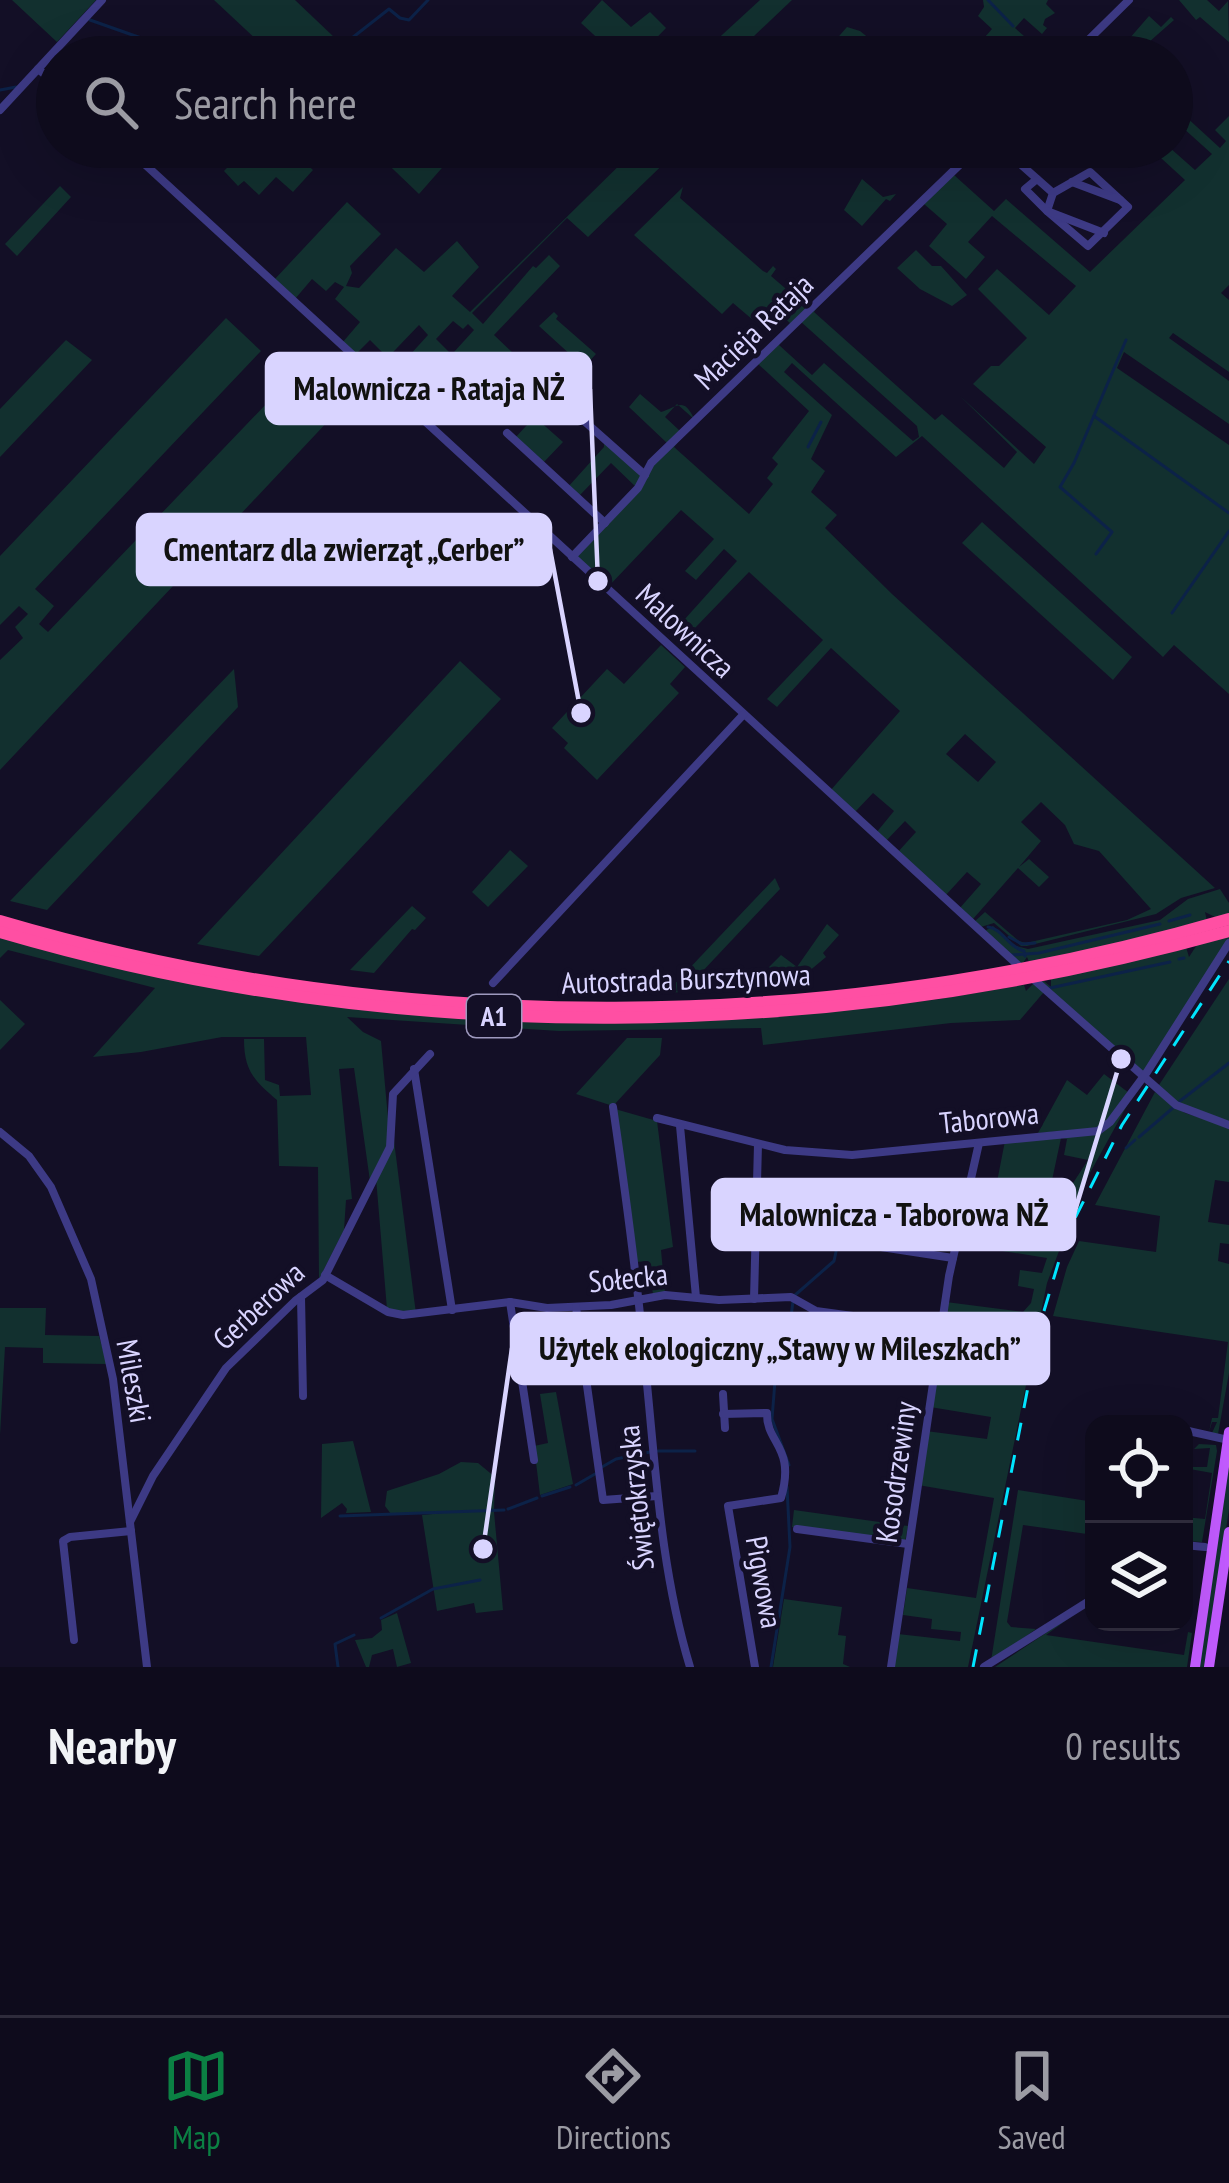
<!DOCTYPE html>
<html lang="en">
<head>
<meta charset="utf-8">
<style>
  body { margin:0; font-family:"PT Sans Narrow",sans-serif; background:#171425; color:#f1f3f6 }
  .controls { position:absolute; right:36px; bottom:36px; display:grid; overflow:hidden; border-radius:24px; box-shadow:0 12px 48px #0002 }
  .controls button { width:108px; height:108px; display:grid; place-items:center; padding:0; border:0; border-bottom:3px solid #2e2b3b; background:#0e0b1c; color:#f1f3f6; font:60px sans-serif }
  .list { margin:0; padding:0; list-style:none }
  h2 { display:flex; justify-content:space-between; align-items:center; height:156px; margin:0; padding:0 48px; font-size:51px }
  h2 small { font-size:39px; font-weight:400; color:#9b9ba3 }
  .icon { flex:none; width:66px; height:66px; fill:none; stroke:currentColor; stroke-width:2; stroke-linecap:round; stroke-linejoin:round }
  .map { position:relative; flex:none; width:1229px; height:1667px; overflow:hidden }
  .search { position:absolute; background:#0e0b1c; box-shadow:0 12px 48px #0002; left:36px; right:36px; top:36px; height:132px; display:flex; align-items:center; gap:30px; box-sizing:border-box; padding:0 42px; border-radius:66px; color:#9b9ba3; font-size:45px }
  .sheet { height:348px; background:#0e0b1c }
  nav { display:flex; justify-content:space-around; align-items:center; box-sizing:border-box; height:168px; border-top:3px solid #2e2b3b; background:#0e0b1c; font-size:33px; color:#9b9ba3 }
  nav a { display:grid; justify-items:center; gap:6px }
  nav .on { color:#0b8043 }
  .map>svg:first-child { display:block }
</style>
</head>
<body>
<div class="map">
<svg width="1229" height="1667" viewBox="0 0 1229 1667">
  <rect width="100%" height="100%" fill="#130f26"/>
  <g fill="#12302f" fill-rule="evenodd">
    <polygon points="12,0 96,0 57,42"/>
    <polygon points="214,0 295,0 355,57 275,57"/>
    <polygon points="602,0 631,27 650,12 666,28 638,57 618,57 581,23"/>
    <polygon points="760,0 792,0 732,57 698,57"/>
    <polygon points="983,0 1048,0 1046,4 1055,13 1045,19 1043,25 1047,28 1042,34 1024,18 1015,28 1048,57 989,57 977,46 992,29 978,16 984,7"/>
    <polygon points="1179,0 1207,0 1219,11 1228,1 1229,42 1200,17 1196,20"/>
    <polygon points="1149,16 1161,27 1171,17 1174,20 1132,57 1123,46"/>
    <polygon points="847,27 860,31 892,57 848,57 833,43"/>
    <path d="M1172,104L1220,148L1226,141L1215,130L1229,116V285L1221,293L1229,300V372L1173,333L1169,338L1229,381V424L1124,352L1117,368L1229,445V694L1174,645L1163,657L922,436L896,457L792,363L784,372L832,415L811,459L825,471L811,492L837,515L825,528L892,594L1215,888L1181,898L1156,914L1027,946H1021L994,923L981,927L974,922L985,912L1019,941L1026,943L1127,920L1151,909L1099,851L1074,844L1065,825L1041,802L1021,822L1041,841L1019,867L1029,859L1049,877L1039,887L1018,868L973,919L959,909L981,884L967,872L945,896L897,853L916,832L905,821L885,842L876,833L894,811L873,793L854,813L830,791L900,711L831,648L777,707L767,699L823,640L749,572L694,629L684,620L737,561L724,549L696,580L685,571L714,539L681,510L608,587L577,556L634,494L653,464L679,441L674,447L749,514L773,484L767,478L778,464L772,458L809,411L757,363L794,329L779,345L812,375L824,363L913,441L919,437L917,426L800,321L823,299L814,312L935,420L942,414L1004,468L1017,452L960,396L1034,464L1046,447L973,384L991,366H999L1027,338L978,289L997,269L1049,315L1076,286L992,216L968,242L985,257L966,279L929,246L947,224L924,204L954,175L994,211L1006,199L1090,272L1185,180L1149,147H1169L1195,170L1212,154L1172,118ZM965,734L996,762L978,782L946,754Z"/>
    <polygon points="247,147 264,147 270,152 275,147 288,147 313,170 293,192 276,177 259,195 244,181 238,186 224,171"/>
    <polygon points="370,147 451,147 456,152 419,194"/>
    <polygon points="638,147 681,147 588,237 567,218 472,313 483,324 533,266 536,268 549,255 560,266 494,335 513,353 470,403 458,392 454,396 443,386 465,363 454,352 474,330 468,324 463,329 453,321 436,339 452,355 424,383 410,369 405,372 399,367 428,335 419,325 374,372 386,356 370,340 355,355 342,343 360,322 335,299 344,287 335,282 326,291 312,279 295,299 274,280 347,202 381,234 350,266 352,273 346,286 359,288 396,248 424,272 457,241 479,267 452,296 470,312"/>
    <polygon points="862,179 883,197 896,194 890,201 886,199 862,226 844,210"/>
    <polygon points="60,186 71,197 17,256 5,244"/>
    <polygon points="683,187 680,198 763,271 767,273 773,266 776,269 771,276 807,307 783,331 790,323 770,305 753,320 733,303 722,314 634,235"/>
    <polygon points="916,250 932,266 941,266 967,295 952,306 920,289 897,268"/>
    <polygon points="554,312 558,316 556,319 596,354 584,367 539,326"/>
    <polygon points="226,318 261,351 35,589 54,606 39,624 48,632 290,379 331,418 0,770 0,660 23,638 15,627 28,614 19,606 0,625 0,556"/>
    <polygon points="66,340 92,360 0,457 0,409"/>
    <path d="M640,394L661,412C677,407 684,396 694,419L677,404L665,417L680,431L667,443L629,407Z"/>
    <polygon points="552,398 537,419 563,442 543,463 515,438"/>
    <polygon points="604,440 642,477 636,487 611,463 579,496 568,487 604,447"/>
    <polygon points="982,522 1132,657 1113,680 962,543"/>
    <polygon points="661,645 685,667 670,684 679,693 597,780 564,748 568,743 552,728 607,669 624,684"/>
    <polygon points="460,661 501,699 259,956 197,944"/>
    <polygon points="234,669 238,707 47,910 10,901"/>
    <polygon points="510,850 528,866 488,907 472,892"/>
    <polygon points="775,878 780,889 683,992 666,993"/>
    <path d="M1220,889L1229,903V940L1142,1076L985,931L993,926L1012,945L1028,949L1160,920L1188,899ZM1205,912L1215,917L1189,957L1186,947L1051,979V987L1023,963L1027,957L1030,964L1207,921Z"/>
    <polygon points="412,906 426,918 415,930 412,929 374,973 350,970"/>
    <polygon points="827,924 839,935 823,953 826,957 790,987 769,967 781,955 797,967"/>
    <path d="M0,936L492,1020L600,1023L787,1016L933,1000L1024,985L1026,991L1034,983L1044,992L1020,1020L951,1023L763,1045L761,1028L559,1031L347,1017L363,1032L381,1041L390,1140L370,1181L354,1068L339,1069L352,1199L346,1200L344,1230L319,1279L318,1167L279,1166L277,1100C254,1080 244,1071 244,1039H264L265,1080L279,1085L280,1096L311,1095L306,1037H222L141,1052L93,1057L155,988L8,950L0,958Z"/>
    <polygon points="1229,979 1229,1124 1185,1108 1157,1088"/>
    <polygon points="0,1000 25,1024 0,1050"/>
    <polygon points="627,1038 662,1038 660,1055 613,1106 576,1094"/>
    <polygon points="1104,1074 1129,1093 1101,1128 1038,1133 1067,1080 1087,1095"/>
    <polygon points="1140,1082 1085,1182 1047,1283 968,1667 893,1667 898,1634 960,1641 961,1632 931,1629 932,1619 903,1615 907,1588 976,1598 994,1498 918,1485 926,1431 987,1439 991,1417 930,1407 938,1353 977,1358 981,1336 942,1330 946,1302 1023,1312 1031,1303 1034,1289 1018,1286 1020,1270 1042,1273 1047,1258 958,1244 962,1225 1042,1238 1050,1200 1062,1200 1088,1160 1064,1155 1067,1139 1061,1138 1048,1199 995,1192 1005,1141 1096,1133"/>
    <polygon points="1155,1092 1185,1113 1229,1127 1229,1182 1215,1180 1208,1222 1229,1225 1229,1244 1220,1243 1218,1261 1229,1264 1229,1373 1218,1434 1212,1433 1217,1422 1212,1422 1209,1432 1212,1418 1218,1418 1228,1342 1053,1316 1067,1267 1079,1241 1156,1252 1160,1216 1095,1205"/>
    <polygon points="615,1109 657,1121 673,1247 661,1250 665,1293 653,1294 648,1261 636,1262"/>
    <polygon points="394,1141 416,1314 387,1309 376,1178"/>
    <polygon points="0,1308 46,1308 45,1335 99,1336 107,1364 43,1363 43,1348 5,1347 0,1435"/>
    <polygon points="556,1392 573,1484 540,1495 534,1446 548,1443 540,1394"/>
    <polygon points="353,1441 371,1512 346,1513 347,1509 342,1503 321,1518 322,1444"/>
    <polygon points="1199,1444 1216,1445 1217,1451 1202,1542 1184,1541 1184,1517 1205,1519 1212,1473 1184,1468 1190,1461 1193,1467 1207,1467 1210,1448 1194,1449"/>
    <polygon points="1229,1455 1229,1509 1206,1667 1199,1667"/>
    <polygon points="461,1462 478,1463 495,1477 494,1512 503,1610 476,1613 474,1603 437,1611 422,1515 463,1511 391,1514 385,1506 387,1491 439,1474"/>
    <polygon points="1018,1490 1094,1502 1094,1535 1023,1525 1007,1622 1011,1627 1036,1629 991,1661"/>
    <polygon points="794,1510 908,1526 905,1542 792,1527"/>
    <polygon points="784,1599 842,1607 838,1635 846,1636 843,1664 850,1667 773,1667"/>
    <polygon points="1079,1611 1046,1635 1184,1655 1188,1632 1192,1633 1187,1667 995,1667"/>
    <polygon points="397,1613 411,1663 397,1667 393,1649 372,1655 369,1667 366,1667 355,1640 372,1638 382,1630 381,1620"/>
  </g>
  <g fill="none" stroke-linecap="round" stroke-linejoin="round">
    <g stroke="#0c2248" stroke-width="3">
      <polyline points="988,0 1013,26"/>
      <polyline points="90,20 178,51 186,57"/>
      <polyline points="320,57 343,45 389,9 400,18 409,20 428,0"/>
      <polyline points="0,90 16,87"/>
      <polyline points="1094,416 1229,513"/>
      <polyline points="808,447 821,422"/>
      <polyline points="1096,554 1112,532 1060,487 1074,463 1126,340"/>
      <polyline points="1172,613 1229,531"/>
      <polyline points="1169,921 1190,915"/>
      <path d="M988,927C1002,928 1008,947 1024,951L1025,956"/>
      <polyline points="1009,937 1022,944 1035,943"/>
      <polyline points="1011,955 1039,953 1160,924"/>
      <polyline points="1179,959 1184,958"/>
      <polyline points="1050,988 1170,962"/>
      <polyline points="1180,1101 1229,1063"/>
      <polyline points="1139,1137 1174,1107"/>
      <polyline points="1126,1148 1135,1140"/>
      <polyline points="794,1296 834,1261 845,1210"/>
      <polyline points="658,1451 695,1451"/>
      <polyline points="789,1465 772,1419 775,1381 787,1350 793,1301"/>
      <polyline points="602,1467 616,1459 650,1452"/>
      <polyline points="576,1485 595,1474"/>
      <polyline points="542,1496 570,1487"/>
      <polyline points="508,1509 537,1498"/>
      <polyline points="340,1516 504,1510"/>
      <polyline points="381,1618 433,1589 480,1580"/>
      <polyline points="338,1667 335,1644 354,1635"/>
      <polyline points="771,1667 790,1547 787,1487"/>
    </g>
    <g stroke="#3d3a85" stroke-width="8">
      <polyline points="1071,57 1129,0"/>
      <polyline points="38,69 57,84"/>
      <polyline points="0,110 102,0"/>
      <polyline points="126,147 1020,967"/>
      <polyline points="1001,147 1053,193"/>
      <polygon points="1090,172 1128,207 1088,246 1047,211 1053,193"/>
      <polyline points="1037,179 1025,189 1047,211 1104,233"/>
      <polyline points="1072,182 1120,200"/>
      <polyline points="556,396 645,475"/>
      <polyline points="507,433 605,523"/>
      <polyline points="572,557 638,488 651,463 978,147"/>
      <polyline points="1031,977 1176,1105 1229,1125"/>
      <polyline points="493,983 743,715"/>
      <polyline points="414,1069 452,1310"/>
      <path d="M613,1107C626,1196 638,1285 646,1374C656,1473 661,1571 690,1667"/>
      <polyline points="657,1118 785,1150 852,1155 1098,1131 1110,1122 1147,1072 1229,943"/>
      <polyline points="680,1126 696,1297"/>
      <polyline points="0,1132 29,1156 51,1187 91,1279 113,1379 147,1667"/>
      <polyline points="868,1245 953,1258"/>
      <polyline points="325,1275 388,1312 403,1315 510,1302 547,1308 611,1305 665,1295 719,1300 791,1297 816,1311 941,1328"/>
      <polyline points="301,1297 303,1396"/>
      <polyline points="754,1299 758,1144"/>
      <polyline points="510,1302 534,1460"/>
      <polyline points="576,1307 603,1500 657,1496"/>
      <polyline points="723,1394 725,1428"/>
      <path d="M723,1414L767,1413C766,1444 796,1446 781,1498L728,1506L755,1667"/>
      <polyline points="1168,1424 1176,1424"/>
      <polyline points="1184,1430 1229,1440"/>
      <polyline points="130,1522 153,1476 226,1368 295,1301 323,1280 390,1147 393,1094 430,1054"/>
      <polyline points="797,1529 908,1544"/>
      <polyline points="1184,1545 1205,1547"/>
      <polyline points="74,1640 63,1541 70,1537 131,1531"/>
      <polyline points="891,1667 949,1276 979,1143"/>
      <polyline points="984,1667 1094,1598"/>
    </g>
    <g stroke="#c25bff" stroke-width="10">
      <polyline points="1195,1667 1229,1432"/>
      <polyline points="1209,1667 1229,1532"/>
    </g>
    <g stroke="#ff4fa3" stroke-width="12">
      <path d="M0,921C400,1039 830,1035 1229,919"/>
      <path d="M0,932C402,1050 827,1043 1229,931"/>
    </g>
    <polyline stroke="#00e5ff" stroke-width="3" stroke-dasharray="18 15" stroke-linecap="butt" points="973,1667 1041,1321 1067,1234 1122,1125 1229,961"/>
  </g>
  <g text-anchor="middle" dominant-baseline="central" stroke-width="9" stroke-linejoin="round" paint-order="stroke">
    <rect fill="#130f26" stroke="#9e99be" stroke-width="3" x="467" y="995" width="54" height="42" rx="9"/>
    <g font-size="27" font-weight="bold" fill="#d9d4ff">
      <text x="494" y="1016">A1</text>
    </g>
    <g font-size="30" fill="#d9d4ff" stroke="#130f26">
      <text transform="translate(753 331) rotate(-44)">Macieja Rataja</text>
      <text transform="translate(686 630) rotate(43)">Malownicza</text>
      <text transform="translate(686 978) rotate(-2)">Autostrada Bursztynowa</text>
      <text transform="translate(989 1117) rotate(-6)">Taborowa</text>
      <text transform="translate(628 1277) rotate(-6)">Sołecka</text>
      <text transform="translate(258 1305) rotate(-43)">Gerberowa</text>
      <text transform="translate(135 1381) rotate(80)">Mileszki</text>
      <text transform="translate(895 1472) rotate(-82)">Kosodrzewiny</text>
      <text transform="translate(635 1498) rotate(-96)">Świętokrzyska</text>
      <text transform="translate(765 1582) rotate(80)">Pigwowa</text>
    </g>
  </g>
  <path fill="none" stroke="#d9d4ff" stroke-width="4.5" d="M598 581L590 389M581 713L550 549M1121 1059L1074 1214M483 1549L512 1348"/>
  <g fill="#d9d4ff" stroke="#130f26" stroke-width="4.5">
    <circle cx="598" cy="581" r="12"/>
    <circle cx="581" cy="713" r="12"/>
    <circle cx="1121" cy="1059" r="12"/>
    <circle cx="483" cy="1549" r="12"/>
  </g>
  <g fill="#d9d4ff" stroke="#d9d4ff" stroke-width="4.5">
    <rect x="267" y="354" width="323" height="69" rx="12"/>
    <rect x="138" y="515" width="412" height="69" rx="12"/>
    <rect x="713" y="1180" width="361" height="69" rx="12"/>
    <rect x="512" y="1314" width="536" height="69" rx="12"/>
  </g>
  <g font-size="33" text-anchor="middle" font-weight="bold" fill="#111">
    <text x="429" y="400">Malownicza - Rataja NŻ</text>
    <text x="344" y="561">Cmentarz dla zwierząt „Cerber”</text>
    <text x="894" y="1226">Malownicza - Taborowa NŻ</text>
    <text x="780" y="1360">Użytek ekologiczny „Stawy w Mileszkach”</text>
  </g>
</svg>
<div class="controls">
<button><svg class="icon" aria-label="locate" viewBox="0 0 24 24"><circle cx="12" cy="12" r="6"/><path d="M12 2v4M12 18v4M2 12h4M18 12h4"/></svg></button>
<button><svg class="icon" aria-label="layers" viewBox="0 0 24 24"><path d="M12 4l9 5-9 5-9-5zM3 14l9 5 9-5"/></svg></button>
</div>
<div class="search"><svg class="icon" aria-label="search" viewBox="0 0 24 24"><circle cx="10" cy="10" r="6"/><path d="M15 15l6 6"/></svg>Search here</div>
</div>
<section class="sheet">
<h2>Nearby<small>0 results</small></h2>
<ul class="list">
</ul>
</section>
<nav>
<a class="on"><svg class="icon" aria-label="map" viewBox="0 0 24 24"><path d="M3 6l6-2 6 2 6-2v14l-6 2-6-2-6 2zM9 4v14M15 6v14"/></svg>Map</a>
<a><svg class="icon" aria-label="directions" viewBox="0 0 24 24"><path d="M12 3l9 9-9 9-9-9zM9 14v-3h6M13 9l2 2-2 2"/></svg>Directions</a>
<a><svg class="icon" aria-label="saved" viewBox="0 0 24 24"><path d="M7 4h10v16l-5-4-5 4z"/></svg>Saved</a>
</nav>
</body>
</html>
